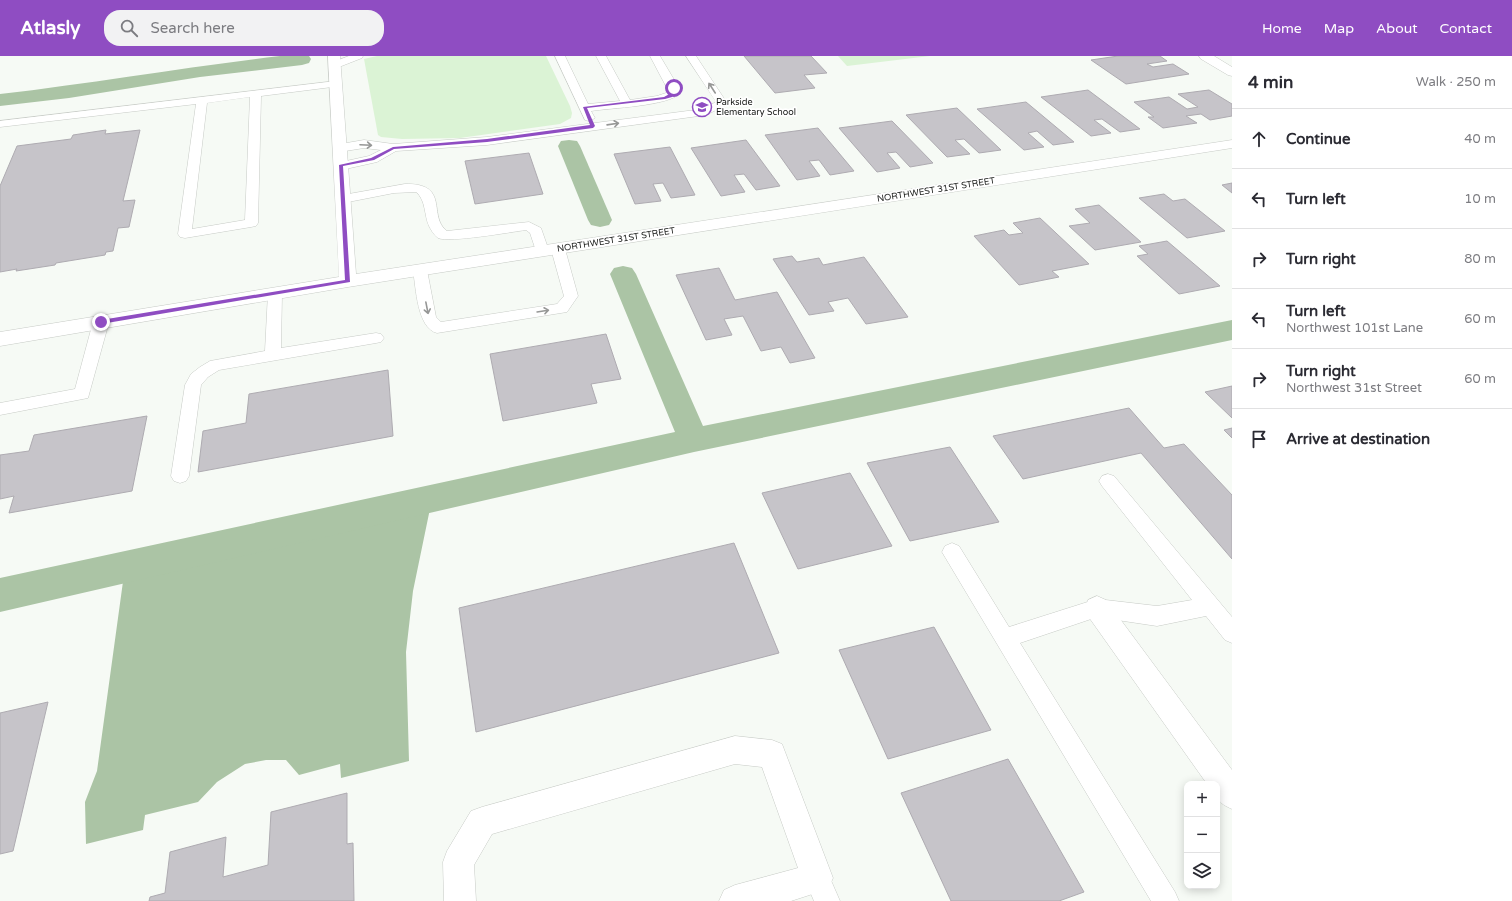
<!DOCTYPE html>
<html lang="en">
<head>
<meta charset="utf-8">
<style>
  body { margin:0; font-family:"Varela Round",sans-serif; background:#f2f2f3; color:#2b2b33 }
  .controls { position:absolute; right:12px; bottom:12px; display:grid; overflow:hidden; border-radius:8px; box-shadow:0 2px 10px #0003 }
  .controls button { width:36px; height:36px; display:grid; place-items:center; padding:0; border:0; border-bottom:1px solid #e1e1e2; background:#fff; color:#2b2b33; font:20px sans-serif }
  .stop { position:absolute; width:12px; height:12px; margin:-9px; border:3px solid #8f4dc2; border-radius:50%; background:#fff }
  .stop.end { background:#8f4dc2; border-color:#fff; box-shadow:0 1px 4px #0008 }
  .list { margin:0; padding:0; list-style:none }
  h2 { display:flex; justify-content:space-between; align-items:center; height:52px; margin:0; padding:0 16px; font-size:17px }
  h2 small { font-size:13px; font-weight:400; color:#7c7c81 }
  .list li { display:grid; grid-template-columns:26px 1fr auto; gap:12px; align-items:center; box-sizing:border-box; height:60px; padding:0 16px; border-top:1px solid #e1e1e2 }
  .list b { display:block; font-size:15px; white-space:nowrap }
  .list p { margin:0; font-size:13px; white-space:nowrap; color:#7c7c81 }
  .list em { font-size:13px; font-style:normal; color:#7c7c81 }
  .icon { flex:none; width:22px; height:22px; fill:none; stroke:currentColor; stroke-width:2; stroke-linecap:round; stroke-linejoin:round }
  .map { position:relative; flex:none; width:1232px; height:845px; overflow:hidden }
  header { display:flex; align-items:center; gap:24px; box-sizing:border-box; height:56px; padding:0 20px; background:#8f4dc2; color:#fff }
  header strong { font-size:19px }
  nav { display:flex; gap:22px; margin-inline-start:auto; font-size:14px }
  .search { width:280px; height:36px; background:#f2f2f3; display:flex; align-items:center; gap:10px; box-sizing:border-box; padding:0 14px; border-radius:16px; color:#7c7c81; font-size:15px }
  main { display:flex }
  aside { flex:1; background:#fff }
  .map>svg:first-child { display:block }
</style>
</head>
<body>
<header>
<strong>Atlasly</strong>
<div class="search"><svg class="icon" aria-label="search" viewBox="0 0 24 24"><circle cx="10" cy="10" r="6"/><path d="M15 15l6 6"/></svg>Search here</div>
<nav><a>Home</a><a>Map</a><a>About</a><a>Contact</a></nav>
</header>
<main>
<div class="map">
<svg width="1232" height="845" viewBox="0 0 1232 845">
  <rect width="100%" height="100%" fill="#f6faf5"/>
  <g fill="#dbf3d5">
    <polygon points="377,0 546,0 570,50 572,57 571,62 560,68 460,82 402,83 381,81 378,79 364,3"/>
    <polygon points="838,0 930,0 847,10"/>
  </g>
  <polygon fill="#abc4a5" points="432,443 413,535 406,596 409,705 341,722 340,708 299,719 286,704 266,704 245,708 217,726 198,746 145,759 143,774 86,788 85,746 97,715 125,511"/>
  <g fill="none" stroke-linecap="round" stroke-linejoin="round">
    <g fill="#abc4a5" fill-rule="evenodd">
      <path d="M280,0H309L311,3L309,7L302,9L200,21L69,42L0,50V38C94,27 186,11 280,0Z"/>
      <polygon points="569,84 577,85 580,90 612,164 609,169 600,171 591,169 588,164 558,90 561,85"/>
      <polygon points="623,210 632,212 636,218 703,370 1232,264 1232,284 694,396 0,556 0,522 675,376 610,218 614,212"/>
    </g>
  </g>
  <g fill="#c6c4c9" stroke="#aeabb1">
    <polygon points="744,0 811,0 827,17 804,19 815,32 775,37"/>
    <polygon points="1118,0 1160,0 1167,5 1147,8 1153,11 1173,8 1189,18 1126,28 1091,4"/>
    <polygon points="1088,34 1140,73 1120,76 1102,63 1094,64 1111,77 1091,80 1041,41"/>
    <polygon points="1209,34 1232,48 1232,60 1210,64 1201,58 1186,60 1197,67 1163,72 1148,61 1154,61 1134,46 1169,41 1187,53 1198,51 1178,38"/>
    <polygon points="1026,46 1074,86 1053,89 1037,75 1028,77 1044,91 1024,94 977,53"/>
    <polygon points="957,52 1001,94 979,97 964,83 955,84 970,98 947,101 906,59"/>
    <polygon points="892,65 933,107 910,111 896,96 887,97 900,112 877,116 839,72"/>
    <polygon points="818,72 854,115 830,119 819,104 809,105 820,120 797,124 765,79"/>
    <polygon points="106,74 105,78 140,74 123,145 135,144 129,171 118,172 113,195 106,196 105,199 56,207 55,209 16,215 17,213 0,216 0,130 17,90 71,83 73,79"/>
    <polygon points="746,84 780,130 756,134 744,118 734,119 745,136 721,140 691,92"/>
    <polygon points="670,91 695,139 671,142 663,127 653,128 661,145 635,148 614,98"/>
    <polygon points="529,97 543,138 475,148 465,105"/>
    <polygon points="1232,127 1232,137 1222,129"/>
    <polygon points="1164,138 1173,145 1185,143 1225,175 1187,182 1139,142"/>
    <polygon points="1099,149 1141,186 1095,194 1069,170 1090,167 1075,153"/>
    <polygon points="1040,162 1089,208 1052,215 1059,221 1019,229 974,180 1004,174 1009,179 1023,177 1013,167"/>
    <polygon points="1167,185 1220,230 1179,238 1137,200 1148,198 1139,190"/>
    <polygon points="792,200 797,206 819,202 823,209 864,201 908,261 866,268 848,242 828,246 834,255 809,259 773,203"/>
    <polygon points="719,212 735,244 777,236 815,302 790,307 781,291 761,295 743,260 724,263 732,279 706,284 676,219"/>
    <polygon points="606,278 621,323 591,328 597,347 503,365 490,298"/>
    <polygon points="388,314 393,380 198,416 203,375 246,367 249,338"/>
    <polygon points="1232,330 1232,362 1205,336"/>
    <polygon points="1129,352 1164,392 1184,388 1232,439 1232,503 1141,397 1023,423 993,380"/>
    <polygon points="147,360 132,435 9,457 14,440 0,443 0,399 29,395 34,379"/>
    <polygon points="1232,372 1232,382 1224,374"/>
    <polygon points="950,391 999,466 910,485 867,407"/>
    <polygon points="850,417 892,490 798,513 762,437"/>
    <polygon points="734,487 779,597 476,676 459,552"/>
    <polygon points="934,571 991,674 888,703 839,594"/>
    <polygon points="48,646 13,795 0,798 0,657"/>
    <polygon points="1008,703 1084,836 1059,845 951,845 901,737"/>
    <polygon points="347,737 347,788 353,787 354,845 149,845 150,841 165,837 170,796 226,781 223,821 268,809 271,756"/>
  </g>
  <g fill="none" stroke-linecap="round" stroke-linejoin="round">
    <defs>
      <g id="lane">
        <polygon points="349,0 363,0 362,2 339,11 335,12 330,9 331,7"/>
        <path d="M555,0H565L588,48L620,45L596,0H606L630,44L657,40L669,36L650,0H660L679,32L680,37C670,50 609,52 591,55L595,62L589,65L585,64Z"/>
        <polygon points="686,0 696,0 727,47 726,49 706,59 487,89 396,95 377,106 341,114 337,113 335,110 337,107 369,100 381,94 364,92 339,96 335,95 333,92 335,89 364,84 393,88 487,81 703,53 716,46"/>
        <path d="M336,25L340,26L341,28L340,30L261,40L258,167L256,170L251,171L185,182L180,181L178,178L196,48L0,71V65ZM250,41L245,164L192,173L207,47Z"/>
        <path d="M405,128C451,127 427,160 447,175L529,166L541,172L549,195L547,198L542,199L537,198L530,177L526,174C511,176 449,187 438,182C434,179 431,174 429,170C424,159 426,144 416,136L394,137L343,147L338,146L337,143L338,140L343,139Z"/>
        <path d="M558,189L563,190L565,193L578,240L567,256L437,277C417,272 416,232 413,214L415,211L420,209L425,211L427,214L436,261L441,266L557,248L564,240L551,193L553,190Z"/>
        <polygon points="275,232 280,234 282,237 281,292 376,277 381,278 384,282 381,286 376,287 219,314 208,321 201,329 189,420 186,425 180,427 174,425 171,420 185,329 191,318 200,311 210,305 265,295 268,237 270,234"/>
        <polygon points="101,261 106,262 109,266 88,342 0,359 0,347 75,333 93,266 96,262"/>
        <polygon points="1108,418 1114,420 1232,561 1232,587 1225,584 1206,560 1157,570 1097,561 1020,587 1175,836 1179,845 1151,845 942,496 945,490 952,487 959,490 1009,571 1097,543 1157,550 1192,544 1102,430 1099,425 1102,420"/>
        <polygon points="817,809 826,813 840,845 814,845 804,822 808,813"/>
      </g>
      <g id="street">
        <polygon points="328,0 340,0 356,218 1232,84 1232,92 348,231 0,290 0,276 339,221"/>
        <polygon points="1199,0 1214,0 1232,11 1232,20 1228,19 1201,3"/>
        <path d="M1097,540L1106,544L1232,714V753C1217,746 1217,744 1217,728H1207L1088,560L1085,552L1088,544Z"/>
        <polygon points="735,680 772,684 782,688 833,822 828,833 791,845 719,845 724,834 735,829 798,812 762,711 735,708 492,778 474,809 476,845 444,845 443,806 447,795 471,755 482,751"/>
      </g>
    </defs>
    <use href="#lane" stroke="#c7cbc6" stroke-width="1"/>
    <use href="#street" stroke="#c7cbc6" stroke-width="1"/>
    <use href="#lane" fill="#fff" fill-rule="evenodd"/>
    <use href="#street" fill="#fff" fill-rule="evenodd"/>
  </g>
  <defs><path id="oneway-shaft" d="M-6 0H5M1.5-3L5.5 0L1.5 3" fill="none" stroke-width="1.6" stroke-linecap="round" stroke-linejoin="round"/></defs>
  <g stroke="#969796">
    <use href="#oneway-shaft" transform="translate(712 32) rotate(-123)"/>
    <use href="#oneway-shaft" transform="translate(613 68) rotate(-8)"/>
    <use href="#oneway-shaft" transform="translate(366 89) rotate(3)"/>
    <use href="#oneway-shaft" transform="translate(427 252) rotate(79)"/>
    <use href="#oneway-shaft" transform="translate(543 255) rotate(-9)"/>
  </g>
  <polygon fill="#8f4dc2" points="673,31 675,31 677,36 672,41 665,43 587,52 595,70 593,72 487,86 394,93 374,104 343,110 350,226 101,268 98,266 101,264 345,224 339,109 371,102 393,91 487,83 590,69 583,51 664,41 673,36"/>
  <defs>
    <symbol id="school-ring" viewBox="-11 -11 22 22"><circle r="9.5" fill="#fff" stroke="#8f4dc2" stroke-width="1.5"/><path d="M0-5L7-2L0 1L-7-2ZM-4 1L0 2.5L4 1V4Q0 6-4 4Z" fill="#8f4dc2"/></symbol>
  </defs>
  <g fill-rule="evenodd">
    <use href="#school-ring" x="691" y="40" width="22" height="22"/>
  </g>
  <g text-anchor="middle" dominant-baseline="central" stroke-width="3.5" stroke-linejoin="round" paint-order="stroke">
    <g font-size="9" fill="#151715" stroke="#fff" text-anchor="start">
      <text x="716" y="46">Parkside<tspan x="716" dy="10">Elementary School</tspan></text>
    </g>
    <g font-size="9" fill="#151715" stroke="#fff">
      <text transform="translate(936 134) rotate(-9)">NORTHWEST 31ST STREET</text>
      <text transform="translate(616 184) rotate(-9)">NORTHWEST 31ST STREET</text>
    </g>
  </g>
</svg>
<div class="controls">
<button>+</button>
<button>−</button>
<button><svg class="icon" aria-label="layers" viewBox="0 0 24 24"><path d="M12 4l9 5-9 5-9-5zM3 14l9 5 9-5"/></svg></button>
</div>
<div class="stop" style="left:674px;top:32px"></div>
<div class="stop end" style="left:101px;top:266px"></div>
</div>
<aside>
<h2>4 min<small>Walk · 250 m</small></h2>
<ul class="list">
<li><svg class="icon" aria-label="ahead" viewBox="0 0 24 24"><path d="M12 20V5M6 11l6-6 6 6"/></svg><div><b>Continue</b></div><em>40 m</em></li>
<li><svg class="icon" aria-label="left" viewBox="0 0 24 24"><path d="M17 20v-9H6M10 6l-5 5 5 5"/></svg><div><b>Turn left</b></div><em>10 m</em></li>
<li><svg class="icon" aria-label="right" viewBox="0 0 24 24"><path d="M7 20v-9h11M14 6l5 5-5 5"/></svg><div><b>Turn right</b></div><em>80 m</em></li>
<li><svg class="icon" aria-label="left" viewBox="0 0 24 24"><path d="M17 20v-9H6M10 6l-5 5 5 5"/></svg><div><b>Turn left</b><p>Northwest 101st Lane</p></div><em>60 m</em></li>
<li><svg class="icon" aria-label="right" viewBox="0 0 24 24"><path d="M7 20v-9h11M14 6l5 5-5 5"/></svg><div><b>Turn right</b><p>Northwest 31st Street</p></div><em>60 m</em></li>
<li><svg class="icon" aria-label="arrive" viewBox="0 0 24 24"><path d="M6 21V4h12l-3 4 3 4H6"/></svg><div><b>Arrive at destination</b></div></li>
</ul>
</aside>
</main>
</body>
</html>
